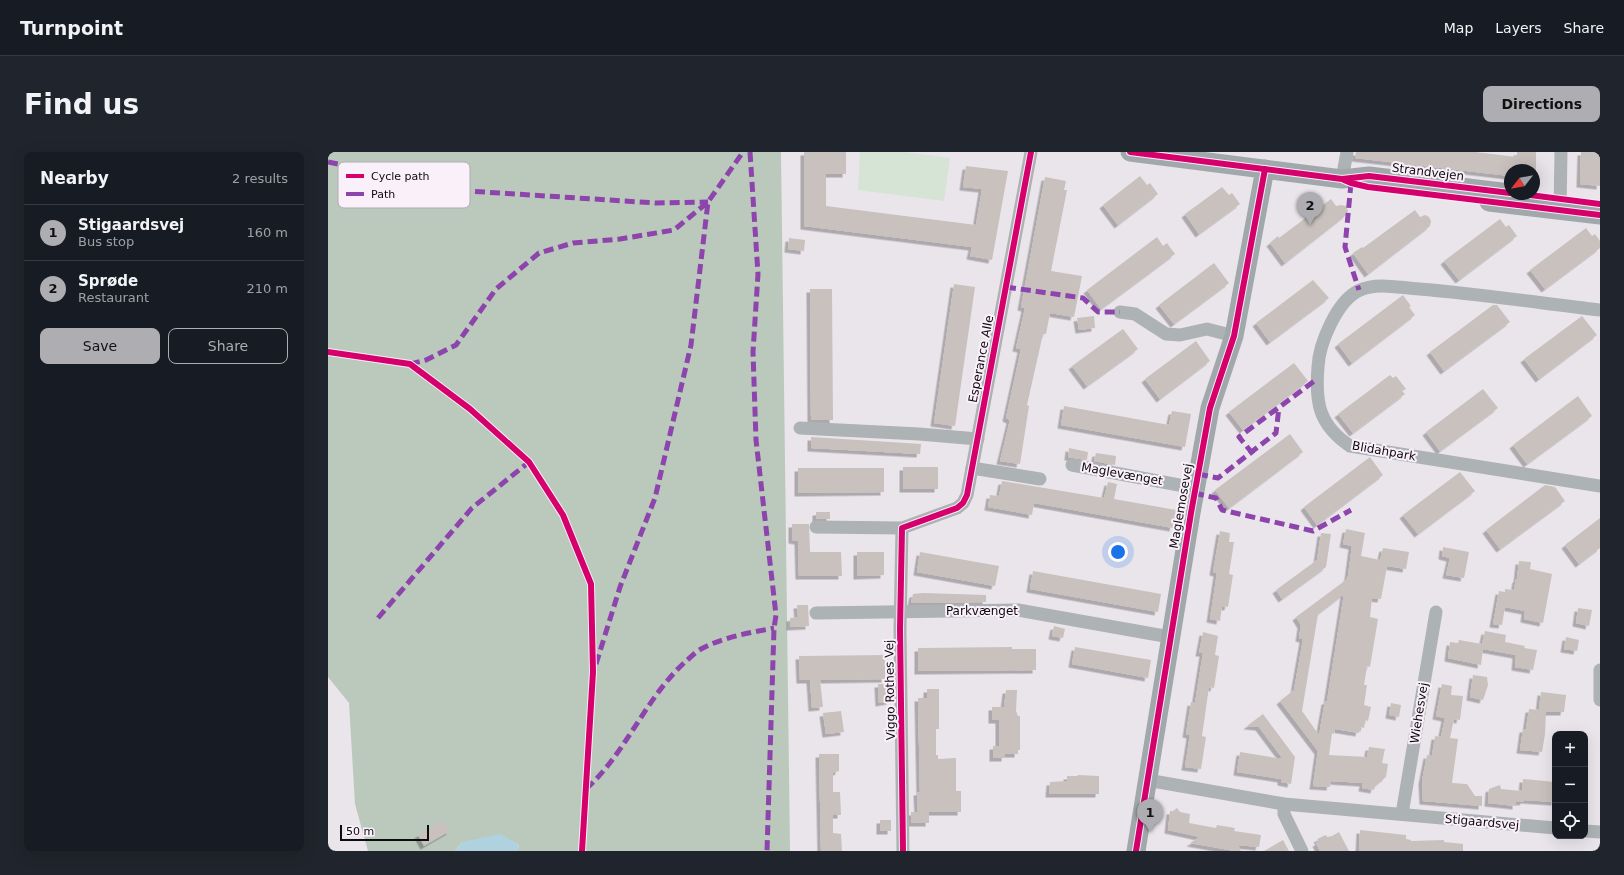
<!DOCTYPE html>
<html lang="en">
<head>
<meta charset="utf-8">
<style>
  body { margin:0; font-family:"DejaVu Sans",sans-serif; background:#20242c; color:#f1f3f6 }
  .controls { position:absolute; right:12px; bottom:12px; display:grid; overflow:hidden; border-radius:8px; box-shadow:0 4px 16px #0002 }
  .controls button { width:36px; height:36px; display:grid; place-items:center; padding:0; border:0; border-bottom:1px solid #363941; background:#171b24; color:#f1f3f6; font:20px sans-serif }
  .compass { position:absolute; left:1176px; top:12px; width:36px; height:36px; border-radius:50%; background:#171b24; box-shadow:0 4px 16px #0002; rotate:239deg }
  .scale { position:absolute; left:12px; bottom:10px; width:89px; box-sizing:border-box; padding-left:4px; border:2px solid #0e0b0f; border-top:0; font-size:11px; line-height:14px; white-space:nowrap; color:#0e0b0f; -webkit-text-stroke:3px #f9f0fa; paint-order:stroke }
  .you { position:absolute; left:790px; top:400px; width:14px; height:14px; margin:-10px; border:3px solid #fff; border-radius:50%; background:#1a73e8; box-shadow:0 0 0 6px #1a73e833 }
  .badge { display:grid; place-items:center; width:26px; height:26px; border-radius:50%; background:#aeadb1; color:#111; font-size:13px; font-weight:700 }
  .pin { position:absolute; translate:-50% -33px; filter:drop-shadow(0 1px 2px #0008) }
  .pin::after { content:''; position:absolute; top:21px; width:14px; height:12px; background:inherit; clip-path:polygon(0 0,100% 0,50% 100%) }
  .list { margin:0; padding:0; list-style:none }
  h2 { display:flex; justify-content:space-between; align-items:center; height:52px; margin:0; padding:0 16px; font-size:17px }
  h2 small { font-size:13px; font-weight:400; color:#9ea1a6 }
  .list li { display:grid; grid-template-columns:26px 1fr auto; gap:12px; align-items:center; box-sizing:border-box; height:56px; padding:0 16px; border-top:1px solid #363941 }
  .list b { display:block; font-size:15px; white-space:nowrap }
  .list p { margin:0; font-size:13px; white-space:nowrap; color:#9ea1a6 }
  .list em { font-size:13px; font-style:normal; color:#9ea1a6 }
  .actions { display:flex; gap:8px; padding:12px 16px }
  .actions a { flex:1; padding:9px 0; border:1px solid #aeadb1; border-radius:8px; text-align:center; font-size:14px; color:#aeadb1 }
  .actions .main { background:#aeadb1; color:#111 }
  .icon { flex:none; width:22px; height:22px; fill:none; stroke:currentColor; stroke-width:2; stroke-linecap:round; stroke-linejoin:round }
  .map { position:relative; flex:none; width:1272px; height:699px; overflow:hidden; border-radius:8px }
  header { display:flex; align-items:center; gap:24px; box-sizing:border-box; height:56px; padding:0 20px; background:#171b24; border-bottom:1px solid #363941 }
  header strong { font-size:19px }
  nav { display:flex; gap:22px; margin-inline-start:auto; font-size:14px }
  .intro { display:flex; align-items:center; justify-content:space-between; box-sizing:border-box; height:96px; padding:0 24px }
  h1 { margin:0; font-size:28px }
  .button { padding:10px 18px; border-radius:8px; background:#aeadb1; color:#111; font-size:14px; font-weight:700 }
  main { display:flex; gap:24px; padding:0 24px }
  aside { flex:1; background:#171b24; border-radius:8px; box-shadow:0 4px 16px #0002 }
  .map>svg:first-child { display:block }
</style>
</head>
<body>
<header>
<strong>Turnpoint</strong>
<nav><a>Map</a><a>Layers</a><a>Share</a></nav>
</header>
<div class="intro"><h1>Find us</h1><a class="button">Directions</a></div>
<main>
<aside>
<h2>Nearby<small>2 results</small></h2>
<ul class="list">
<li><span class="badge">1</span><div><b>Stigaardsvej</b><p>Bus stop</p></div><em>160 m</em></li>
<li><span class="badge">2</span><div><b>Sprøde</b><p>Restaurant</p></div><em>210 m</em></li>
</ul>
<div class="actions"><a class="main">Save</a><a>Share</a></div>
</aside>
<div class="map">
<svg width="1272" height="699" viewBox="0 0 1272 699">
  <defs>
    <filter id="shadow"><feDropShadow dx="-3.5" dy="3.5" stdDeviation="0" flood-color="#0004"/></filter>
  </defs>
  <rect width="100%" height="100%" fill="#eae5eb"/>
  <polygon fill="#d5e4d5" points="532,0 577,0 622,6 616,49 530,38"/>
  <polygon fill="#bac9bb" points="0,0 453,0 462,699 190,699 191,692 134,690 127,699 40,699 27,652 21,551 0,525"/>
  <polygon fill="#b0d2de" points="172,682 191,692 190,699 127,699 134,690"/>
  <g fill="#c8c1bd" fill-rule="evenodd" filter="url(#shadow)">
    <polygon points="476,0 518,0 518,22 498,22 498,54 648,73 654,37 635,35 638,14 680,19 664,108 642,104 644,95 476,74"/>
    <polygon points="1028,0 1147,0 1189,5 1189,0 1208,0 1208,18 1182,18 1182,24 1027,6"/>
    <polygon points="1253,0 1272,0 1272,34 1252,32"/>
    <polygon points="812,24 819,33 822,31 830,42 790,73 775,53"/>
    <polygon points="717,25 738,29 736,38 739,38 723,119 754,124 746,165 722,161 718,182 715,182 699,253 701,254 692,312 672,309 682,268 678,266 693,197 688,196 697,156 693,155"/>
    <polygon points="894,35 901,43 904,41 912,52 871,82 857,62"/>
    <polygon points="1003,47 1008,54 1013,53 1018,54 1020,59 1018,63 957,111 942,91 950,84 951,86"/>
    <polygon points="1087,58 1092,65 1097,63 1101,65 1103,69 1102,74 1040,122 1025,101 1034,95 1035,96"/>
    <polygon points="1172,67 1178,75 1181,73 1189,84 1131,128 1116,109"/>
    <polygon points="1258,76 1264,84 1267,82 1272,89 1272,96 1217,137 1202,118"/>
    <polygon points="829,85 835,94 839,91 847,102 773,157 759,138"/>
    <polygon points="461,86 477,88 476,99 460,97"/>
    <polygon points="886,111 901,131 846,172 831,153"/>
    <polygon points="985,128 1001,146 942,190 928,171"/>
    <polygon points="626,132 647,135 627,274 606,271"/>
    <polygon points="482,137 504,137 505,268 483,268"/>
    <polygon points="1075,143 1083,154 1081,155 1087,163 1024,211 1010,192"/>
    <polygon points="1165,153 1169,153 1182,170 1116,219 1102,200"/>
    <polygon points="766,164 767,176 751,178 749,166"/>
    <polygon points="1254,164 1269,183 1211,227 1196,207"/>
    <polygon points="795,177 810,197 759,234 744,214"/>
    <polygon points="868,189 882,209 832,247 817,227"/>
    <polygon points="966,211 980,229 915,278 901,260"/>
    <polygon points="1062,223 1065,226 1068,224 1078,237 1074,239 1077,242 1025,281 1010,262"/>
    <polygon points="1155,237 1170,256 1112,299 1098,280"/>
    <polygon points="1250,244 1264,264 1199,312 1185,293"/>
    <polygon points="736,254 841,273 844,259 863,262 857,295 733,273"/>
    <polygon points="962,282 975,300 901,356 887,338"/>
    <polygon points="483,285 593,292 592,302 483,296"/>
    <polygon points="741,296 760,300 759,308 740,305"/>
    <polygon points="768,301 788,304 787,313 766,309"/>
    <polygon points="1042,305 1055,323 989,373 976,355"/>
    <rect x="575" y="315" width="35" height="22"/>
    <polygon points="470,316 556,316 556,340 470,341"/>
    <polygon points="1132,320 1147,339 1090,382 1075,363"/>
    <polygon points="674,329 776,346 780,330 789,332 786,347 848,358 845,376 706,351 704,363 660,355 662,343 671,344"/>
    <polygon points="1217,333 1227,335 1237,349 1172,397 1158,378"/>
    <rect x="488" y="360" width="14" height="7"/>
    <polygon points="1272,366 1272,396 1251,412 1237,393"/>
    <polygon points="464,372 481,372 482,400 513,400 514,424 471,424 470,389 464,388"/>
    <path d="M1018,377L1037,381L1033,404L1052,408L1055,396L1081,400L1078,417L1059,414L1053,447L1044,446L1042,465L1050,467L1042,515L1039,514L1036,533H1039L1036,553L1043,555L1040,569L1037,568L1036,576L1032,575L1031,581L1007,577L1006,582L1004,581L1001,603L1039,605L1041,595L1057,597L1054,611L1060,612L1058,625L1047,634L1046,638L1034,636L1035,631L1003,629L1002,635L985,634L990,599L952,549L966,538L975,487L971,486L973,473L968,465L1018,428L1020,424L1024,394L1015,392ZM1016,442L999,549H997L991,583L974,559L990,462Z"/>
    <polygon points="892,379 902,381 901,390 906,390 901,422 905,423 900,455 894,454 892,469 882,467 889,421 885,420"/>
    <polygon points="993,381 1003,382 998,415 954,447 948,438 989,408"/>
    <polygon points="1115,395 1141,400 1136,426 1118,423 1122,406 1114,404"/>
    <polygon points="529,400 556,400 556,423 529,424"/>
    <polygon points="592,400 671,414 667,434 589,420"/>
    <polygon points="1191,409 1203,410 1202,417 1224,422 1215,471 1196,467 1197,459 1177,455 1174,473 1165,472 1171,439 1177,440 1177,437 1186,438 1188,427 1189,427"/>
    <polygon points="705,419 833,442 830,460 702,437"/>
    <polygon points="595,441 658,443 658,450 583,451 585,442"/>
    <polygon points="469,453 480,453 481,474 462,475 462,466 470,465"/>
    <polygon points="1250,456 1264,458 1261,474 1248,471"/>
    <polygon points="726,474 737,477 735,486 724,484"/>
    <polygon points="1157,479 1178,483 1177,490 1197,494 1196,496 1209,498 1205,518 1187,515 1188,503 1155,497 1153,513 1120,506 1122,490 1130,491 1131,488 1154,492"/>
    <polygon points="875,480 890,484 887,503 891,504 886,536 881,535 874,584 878,585 873,617 857,615 862,583 858,582 863,550 867,551 875,501 871,501"/>
    <polygon points="1238,485 1251,488 1249,499 1236,497"/>
    <polygon points="684,495 684,497 708,497 708,518 590,519 590,496"/>
    <polygon points="747,495 823,508 820,526 744,512"/>
    <polygon points="557,503 557,527 492,528 495,555 484,556 482,528 472,528 471,504"/>
    <polygon points="1145,523 1159,525 1160,533 1155,548 1142,545"/>
    <polygon points="550,532 562,532 562,549 551,551"/>
    <polygon points="1114,532 1124,534 1123,543 1135,544 1132,568 1126,567 1122,586 1130,587 1124,631 1139,632 1147,644 1154,644 1154,654 1095,649 1094,629 1099,603 1104,604 1107,584 1113,585 1117,566 1108,564"/>
    <polygon points="599,537 611,537 611,577 608,577 608,603 610,603 610,607 628,606 628,639 633,639 633,660 601,660 601,671 583,671 583,660 590,660 589,640 592,640 590,546 599,546"/>
    <polygon points="678,538 689,538 688,559 690,564 692,564 692,598 690,598 690,602 677,602 677,606 665,606 665,594 671,594 671,568 664,568 664,555 676,555"/>
    <polygon points="1213,540 1238,543 1236,560 1218,560 1217,582 1214,600 1192,598 1195,577 1198,577 1201,557 1211,558"/>
    <polygon points="1063,551 1073,553 1071,565 1061,563"/>
    <polygon points="513,559 516,580 498,582 495,561"/>
    <polygon points="935,562 967,605 963,632 953,630 953,627 909,620 912,600 955,607 931,575 919,574"/>
    <polygon points="491,602 511,602 511,619 505,621 505,640 512,640 513,663 505,663 505,681 513,682 514,699 493,699"/>
    <polygon points="750,623 771,624 771,642 721,642 722,630 739,629 739,624 749,624"/>
    <polygon points="1195,627 1227,630 1227,650 1196,648 1195,650 1188,649 1188,654 1160,651 1161,637 1172,633 1173,637 1194,639"/>
    <polygon points="849,656 852,660 862,662 861,671 888,676 889,673 907,676 906,679 933,683 931,695 910,693 913,699 907,699 862,691 872,685 840,678 842,659 845,659"/>
    <polygon points="115,668 122,679 96,694 90,683"/>
    <rect x="552" y="668" width="11" height="11"/>
    <polygon points="1032,678 1078,683 1078,687 1083,688 1083,689 1116,688 1116,690 1135,692 1135,699 1031,699"/>
    <polygon points="1011,680 1021,699 992,699 988,691 991,690 989,687 998,683 999,685 1004,684"/>
    <polygon points="955,688 961,699 936,699"/>
  </g>
  <g fill="none" stroke-linecap="round" stroke-linejoin="round">
    <g stroke="#adb2b5" stroke-width="13">
      <polyline points="1014,27 1019,0"/>
      <polyline points="1232,59 1233,0"/>
      <path d="M1272,158C1212,151 1152,142 1091,137C1072,136 1050,130 1032,138C1009,148 991,192 990,215C987,251 991,273 1022,294L1272,334"/>
      <polyline points="792,160 807,162 838,182 852,183 879,177 906,184"/>
      <polyline points="472,276 591,282 650,287"/>
      <polyline points="744,313 867,336"/>
      <polyline points="644,316 712,327"/>
      <polyline points="488,375 574,376 629,356 635,351 639,343 703,0"/>
      <polyline points="574,376 572,477 575,699"/>
      <polyline points="488,461 690,458 842,485"/>
      <polyline points="1272,518 1272,548"/>
      <polyline points="819,628 956,652 1227,676"/>
      <polyline points="956,652 956,662 974,699"/>
      <polyline points="1074,662 1108,460"/>
      <polyline points="1257,679 1272,680"/>
    </g>
    <g stroke="#a1a8ab" stroke-width="19">
      <polyline points="802,0 1014,27 1041,24 1182,41"/>
      <polyline points="1161,50 1272,63"/>
      <polyline points="808,699 863,361 882,256 906,184 937,17"/>
    </g>
    <g stroke="#8e44ad" stroke-width="5" stroke-dasharray="10 5" stroke-linecap="butt">
      <polyline points="422,0 430,122 425,200 428,288 448,463 446,476 439,699"/>
      <polyline points="0,10 140,39 328,51 380,50"/>
      <polyline points="1023,31 1017,95 1031,138"/>
      <polyline points="678,135 755,146 770,160 792,160"/>
      <polyline points="82,212 98,208 128,193 168,137 211,101 245,91 292,87 346,78 380,50"/>
      <polyline points="925,302 911,285 989,227"/>
      <polyline points="870,322 890,326 948,281 951,255"/>
      <polyline points="866,341 888,346 894,358 985,379 1023,358"/>
      <polyline points="50,466 144,356 201,310"/>
      <polyline points="268,512 292,435 327,346 363,193 380,50 415,0"/>
      <path d="M258,637C298,601 317,547 356,511C361,507 367,500 373,497C395,485 421,481 446,476"/>
    </g>
    <defs>
      <g id="cycleway">
        <polyline points="802,0 1014,27 1041,24 1182,41"/>
        <polyline points="1016,28 1023,31 1040,35 1272,63"/>
        <polyline points="1194,42 1272,52"/>
        <polyline points="0,200 82,212 142,257 201,310 235,363 263,432 265,520 254,699"/>
        <polyline points="575,699 572,477 574,376 629,356 635,351 639,343 703,0"/>
        <polyline points="808,699 863,361 882,256 906,184 937,17"/>
      </g>
    </defs>
    <use href="#cycleway" stroke="#f9f0fa" stroke-width="8"/>
    <use href="#cycleway" stroke="#d6006c" stroke-width="6"/>
  </g>
  <g text-anchor="middle" dominant-baseline="central" stroke-width="4" stroke-linejoin="round" paint-order="stroke">
    <g font-size="12" fill="#0e0b0f" stroke="#f9f0fa">
      <text transform="translate(1100 20) rotate(7)">Strandvejen</text>
      <text transform="translate(653 207) rotate(-79)">Esperance Alle</text>
      <text transform="translate(1056 299) rotate(10)">Blidahpark</text>
      <text transform="translate(794 322) rotate(10)">Maglevænget</text>
      <text transform="translate(853 354) rotate(-80)">Maglemosevej</text>
      <text x="654" y="459">Parkvænget</text>
      <text transform="translate(562 538) rotate(-91)">Viggo Rothes Vej</text>
      <text transform="translate(1091 561) rotate(-81)">Wiehesvej</text>
      <text transform="translate(1154 670) rotate(5)">Stigaardsvej</text>
    </g>
  </g>
  <rect x="10" y="10" width="132" height="46" rx="6" fill="#f9f0fa" stroke="#b2abb4" stroke-width="1"/>
  <rect x="18" y="22" width="18" height="4" fill="#d6006c"/>
  <rect x="18" y="40" width="18" height="4" fill="#8e44ad"/>
  <g font-size="11" fill="#0e0b0f">
    <text x="43" y="28">Cycle path</text>
    <text x="43" y="46">Path</text>
  </g>
</svg>
<div class="controls">
<button>+</button>
<button>−</button>
<button><svg class="icon" aria-label="locate" viewBox="0 0 24 24"><circle cx="12" cy="12" r="6"/><path d="M12 2v4M12 18v4M2 12h4M18 12h4"/></svg></button>
</div>
<svg class="compass" viewBox="-18 -18 36 36"><path d="M0-13l5 13h-10z" fill="#e53935"/><path d="M0 13l5-13h-10z" fill="#9ea1a6"/></svg>
<div class="scale">50 m</div>
<div class="you"></div>
<div class="pin badge" style="left:822px;top:680px">1</div>
<div class="pin badge" style="left:982px;top:73px">2</div>
</div>
</main>
</body>
</html>
